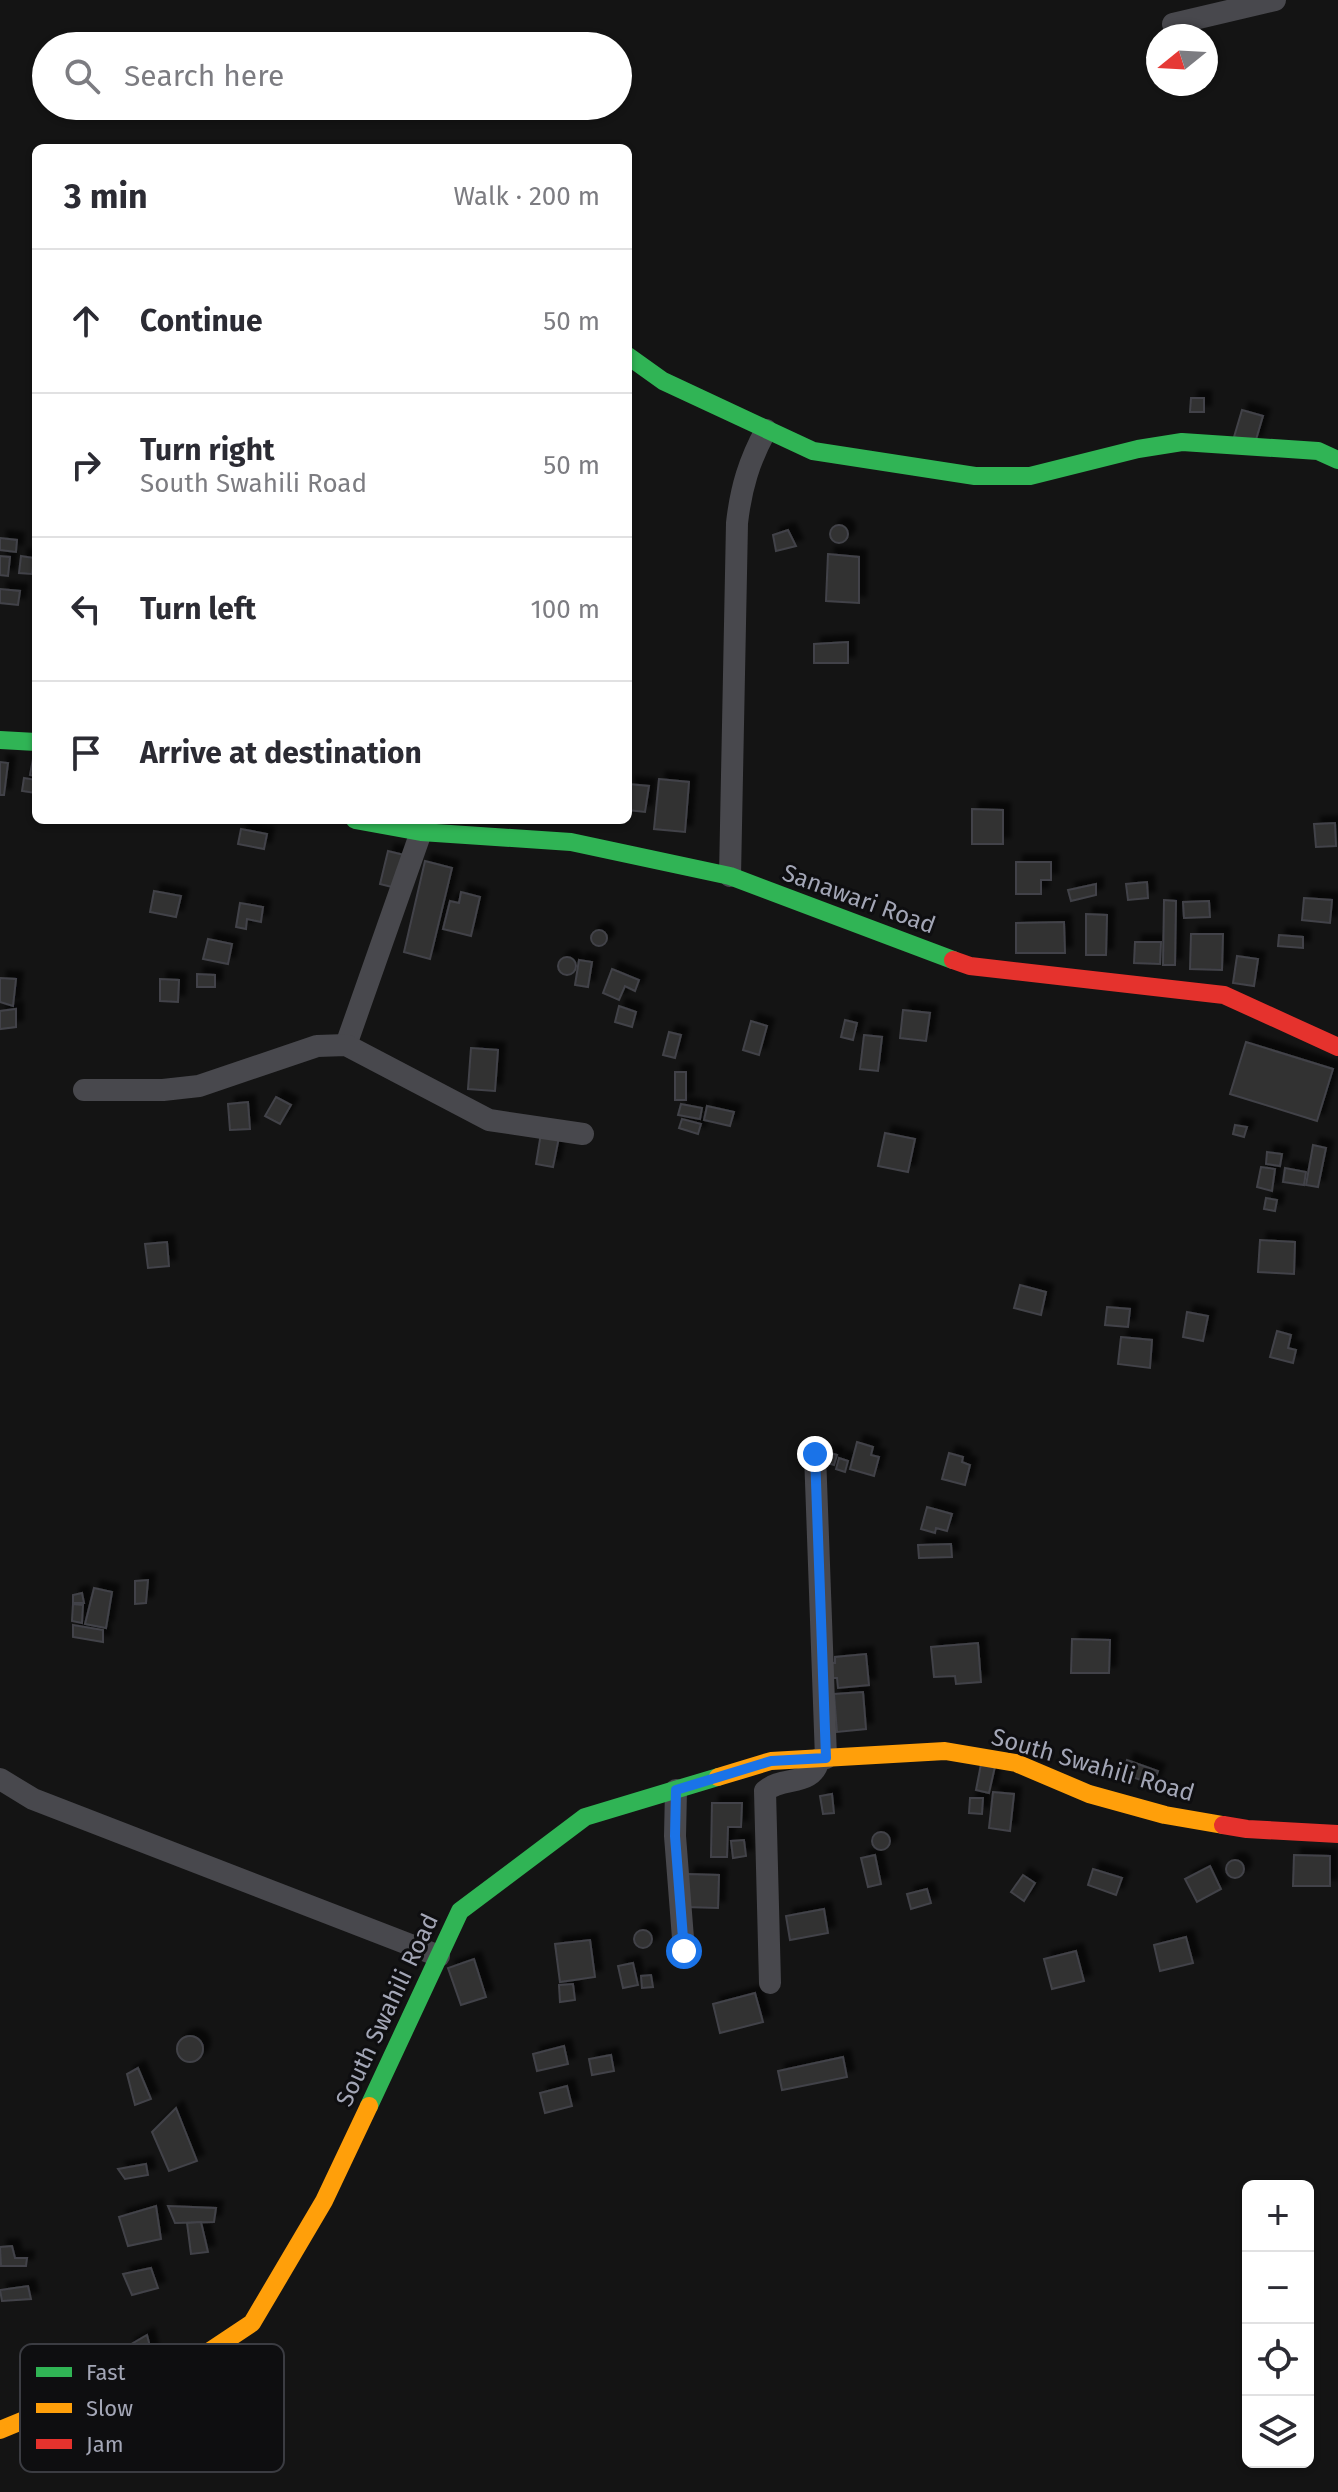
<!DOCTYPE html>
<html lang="en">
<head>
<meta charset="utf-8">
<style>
  body { margin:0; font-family:"Fira Sans",sans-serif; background:#f2f2f3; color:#2b2b33 }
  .controls { position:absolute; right:24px; bottom:24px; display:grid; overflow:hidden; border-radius:12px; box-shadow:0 2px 6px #0004 }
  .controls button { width:72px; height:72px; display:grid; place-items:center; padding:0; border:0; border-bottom:2px solid #e1e1e2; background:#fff; color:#2b2b33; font:40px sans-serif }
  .compass { position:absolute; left:1146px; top:24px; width:72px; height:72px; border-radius:50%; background:#fff; box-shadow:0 2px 6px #0004; rotate:252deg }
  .stop { position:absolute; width:24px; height:24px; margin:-18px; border:6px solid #1a73e8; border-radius:50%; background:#fff }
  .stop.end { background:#1a73e8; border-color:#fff; box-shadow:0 2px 8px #0008 }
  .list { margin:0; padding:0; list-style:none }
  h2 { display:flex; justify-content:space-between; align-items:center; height:104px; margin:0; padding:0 32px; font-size:34px }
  h2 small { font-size:26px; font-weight:400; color:#7c7c81 }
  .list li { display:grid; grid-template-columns:52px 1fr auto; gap:24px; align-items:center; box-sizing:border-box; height:144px; padding:0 32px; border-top:2px solid #e1e1e2 }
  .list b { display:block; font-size:30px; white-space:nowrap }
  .list p { margin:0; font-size:26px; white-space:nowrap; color:#7c7c81 }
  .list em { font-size:26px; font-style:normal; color:#7c7c81 }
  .icon { flex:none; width:44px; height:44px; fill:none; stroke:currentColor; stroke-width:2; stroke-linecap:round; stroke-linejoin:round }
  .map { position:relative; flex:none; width:1338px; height:2492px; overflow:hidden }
  .search { position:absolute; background:#fff; box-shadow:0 2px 6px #0004; left:32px; top:32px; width:600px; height:88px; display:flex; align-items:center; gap:20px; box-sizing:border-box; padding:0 28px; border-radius:44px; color:#7c7c81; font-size:30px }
  .panel { position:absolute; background:#fff; box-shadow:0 2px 6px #0004; left:32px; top:144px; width:600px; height:680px; border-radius:12px }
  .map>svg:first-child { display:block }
</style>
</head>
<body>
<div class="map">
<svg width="1338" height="2492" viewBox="0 0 1338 2492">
  <defs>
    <filter id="shadow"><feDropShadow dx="7" dy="-7" stdDeviation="2" flood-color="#0009"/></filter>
  </defs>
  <rect width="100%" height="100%" fill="#141414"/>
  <g fill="#313133" stroke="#424348" stroke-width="2" filter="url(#shadow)">
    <polygon points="1191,398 1204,398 1204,412 1190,412"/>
    <polygon points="1242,410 1263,416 1255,443 1234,437"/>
    <circle cx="839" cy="534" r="9"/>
    <polygon points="788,530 796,546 776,551 773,535"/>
    <polygon points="0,538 17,540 16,552 0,550"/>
    <polygon points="828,554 859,557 859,603 826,601"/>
    <polygon points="0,556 10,557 8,576 0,575"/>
    <polygon points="21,556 34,558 32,574 19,573"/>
    <polygon points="0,589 20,591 18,605 0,603"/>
    <polygon points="848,642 848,663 814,663 814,644"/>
    <polygon points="33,759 36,759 36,776 30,775"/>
    <polygon points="0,762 8,763 4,795 0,795"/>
    <polygon points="24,778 36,780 36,793 22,791"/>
    <polygon points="659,779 689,782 685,832 654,829"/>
    <polygon points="628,784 649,786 645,812 628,810"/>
    <polygon points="972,809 1003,810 1003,844 972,844"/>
    <polygon points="1335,823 1336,846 1316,847 1314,824"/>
    <polygon points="241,829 267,834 264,849 238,844"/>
    <polygon points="388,851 404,855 396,888 380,884"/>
    <polygon points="425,861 452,868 430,959 404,952"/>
    <polygon points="1016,862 1051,862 1051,880 1041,880 1041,894 1016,894"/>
    <polygon points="1147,882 1148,898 1128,900 1126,884"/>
    <polygon points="1096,884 1096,895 1071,901 1068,890"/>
    <polygon points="154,891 181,896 176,917 150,912"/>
    <polygon points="461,892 480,897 471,936 443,929 450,901 459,903"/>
    <polygon points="1304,898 1332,900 1330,923 1302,920"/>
    <polygon points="1164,900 1176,901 1175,965 1163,965"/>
    <polygon points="1209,901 1210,917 1184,918 1183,902"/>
    <polygon points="240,903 263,907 261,922 247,919 246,929 236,927"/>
    <polygon points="1086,914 1107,915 1106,955 1086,955"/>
    <polygon points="1064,922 1065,953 1016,953 1016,923"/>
    <circle cx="599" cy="938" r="8"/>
    <polygon points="1191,934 1223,934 1222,970 1190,969"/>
    <polygon points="1279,935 1303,937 1303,948 1278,946"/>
    <polygon points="208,939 232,944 228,964 203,959"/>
    <polygon points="1135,942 1161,942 1160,964 1134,963"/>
    <polygon points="1237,956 1258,959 1254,986 1233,983"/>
    <circle cx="567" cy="966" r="9"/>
    <polygon points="579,960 592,962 588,987 575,985"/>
    <polygon points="612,969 639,980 635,991 625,986 619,1000 603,993"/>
    <polygon points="197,974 215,975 215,987 197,987"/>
    <polygon points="0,978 16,979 13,1006 0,1002"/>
    <polygon points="160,979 179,980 178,1002 160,1001"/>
    <polygon points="619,1006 636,1012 632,1027 615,1022"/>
    <polygon points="16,1009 16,1027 0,1029 0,1011"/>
    <polygon points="903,1010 930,1013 926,1041 900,1038"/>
    <polygon points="845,1020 857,1023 853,1040 841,1037"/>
    <polygon points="751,1021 767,1026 759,1055 743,1050"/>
    <polygon points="669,1032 681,1035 675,1058 663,1055"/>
    <polygon points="864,1035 882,1037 878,1071 860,1069"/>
    <polygon points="1246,1042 1333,1069 1317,1121 1230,1094"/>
    <polygon points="471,1048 498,1050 495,1091 468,1089"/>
    <rect x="675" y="1072" width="11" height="28"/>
    <polygon points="276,1097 291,1105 280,1124 265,1116"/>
    <polygon points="248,1102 250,1129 230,1130 228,1104"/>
    <polygon points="681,1104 702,1108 700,1119 678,1115"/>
    <polygon points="707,1106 734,1112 730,1126 704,1120"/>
    <polygon points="682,1119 701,1124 698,1134 679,1128"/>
    <polygon points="1235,1125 1247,1127 1244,1137 1233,1134"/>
    <polygon points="541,1133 559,1137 553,1167 536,1164"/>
    <polygon points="885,1133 915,1139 908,1172 878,1166"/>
    <polygon points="1313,1145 1326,1148 1318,1187 1306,1185"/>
    <polygon points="1267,1152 1282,1154 1280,1166 1266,1164"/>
    <polygon points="1261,1167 1275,1169 1272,1191 1257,1187"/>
    <polygon points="1285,1168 1306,1172 1304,1185 1283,1182"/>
    <polygon points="1266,1198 1277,1200 1275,1211 1264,1209"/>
    <polygon points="1260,1240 1295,1242 1294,1274 1258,1272"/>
    <polygon points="167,1242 169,1266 148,1268 145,1244"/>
    <polygon points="1020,1285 1046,1292 1041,1315 1014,1308"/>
    <polygon points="1107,1307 1130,1309 1128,1327 1105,1325"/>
    <polygon points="1187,1312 1208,1316 1203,1341 1183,1337"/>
    <polygon points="1277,1331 1291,1335 1288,1348 1296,1350 1293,1363 1270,1357"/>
    <polygon points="1121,1337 1152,1340 1150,1368 1118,1364"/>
    <polygon points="857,1442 873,1447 871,1455 879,1457 874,1476 850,1469"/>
    <polygon points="827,1452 837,1455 834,1465 824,1462"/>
    <polygon points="949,1453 963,1457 962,1462 970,1465 965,1485 942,1479"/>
    <polygon points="839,1458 848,1461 845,1472 836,1469"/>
    <polygon points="927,1507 952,1514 947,1531 936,1528 935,1533 921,1529"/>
    <polygon points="951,1544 952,1557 919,1558 918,1545"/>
    <polygon points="148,1580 146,1603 135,1604 135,1581"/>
    <polygon points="94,1588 112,1592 106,1628 85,1624"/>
    <polygon points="82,1593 84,1603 73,1603 73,1595"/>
    <polygon points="73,1604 83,1605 82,1623 72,1621"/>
    <polygon points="73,1625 103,1630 103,1642 73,1637"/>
    <polygon points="1072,1639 1110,1640 1109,1673 1071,1673"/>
    <polygon points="978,1643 981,1682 956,1684 955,1676 934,1677 931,1647"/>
    <polygon points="866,1654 869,1685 838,1688 837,1678 830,1678 829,1663 835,1663 835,1657"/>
    <polygon points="863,1692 866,1729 837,1732 834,1694"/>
    <polygon points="982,1759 996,1762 989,1793 976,1790"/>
    <polygon points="1127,1760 1158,1771 1153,1784 1123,1774"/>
    <polygon points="993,1792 1014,1794 1010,1831 989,1828"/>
    <polygon points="832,1794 834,1813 823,1814 820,1796"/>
    <polygon points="970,1798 983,1798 982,1814 969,1813"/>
    <polygon points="712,1803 742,1803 741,1827 728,1827 727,1857 711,1857"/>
    <circle cx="881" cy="1841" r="9"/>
    <polygon points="744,1840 746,1856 733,1858 731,1841"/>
    <polygon points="875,1855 881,1884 868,1887 861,1858"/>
    <polygon points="1294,1855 1330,1856 1330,1886 1293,1886"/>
    <circle cx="1235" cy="1869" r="9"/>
    <polygon points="1210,1866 1221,1889 1197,1902 1185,1879"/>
    <polygon points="1093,1869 1122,1878 1116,1895 1088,1885"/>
    <polygon points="688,1874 719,1875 718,1908 686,1907"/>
    <polygon points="1023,1875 1035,1883 1024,1901 1011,1892"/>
    <polygon points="927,1889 931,1903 911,1909 907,1894"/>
    <polygon points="824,1909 828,1933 790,1940 786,1916"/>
    <circle cx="643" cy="1939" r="9"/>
    <polygon points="1186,1937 1193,1963 1160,1971 1154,1945"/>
    <polygon points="590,1940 595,1977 560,1982 555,1944"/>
    <polygon points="1076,1951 1084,1981 1052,1989 1044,1959"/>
    <polygon points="474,1959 486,1997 461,2005 448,1968"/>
    <polygon points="633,1963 638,1985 623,1988 618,1966"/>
    <polygon points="651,1975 653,1987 642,1988 641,1976"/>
    <polygon points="573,1984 575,2000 560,2002 559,1985"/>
    <polygon points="755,1993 763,2022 720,2033 713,2004"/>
    <circle cx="190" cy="2049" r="13"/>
    <polygon points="564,2046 568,2064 537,2071 533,2054"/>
    <polygon points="611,2055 614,2071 592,2075 589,2059"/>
    <polygon points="843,2057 847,2077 782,2090 778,2071"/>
    <polygon points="138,2068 151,2099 135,2105 127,2074"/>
    <polygon points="567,2086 572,2106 545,2113 540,2093"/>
    <polygon points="176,2108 197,2161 169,2171 152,2132"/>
    <polygon points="146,2164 148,2175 125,2179 118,2169"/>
    <polygon points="156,2206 161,2239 128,2246 119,2217"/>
    <polygon points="168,2206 216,2208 214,2222 175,2223"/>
    <polygon points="201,2222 208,2252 191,2254 187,2223"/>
    <polygon points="12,2246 15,2258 27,2258 26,2266 1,2266 0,2247"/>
    <polygon points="151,2268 158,2288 132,2295 123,2274"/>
    <polygon points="28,2286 31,2299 2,2301 0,2290"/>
    <polygon points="147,2335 152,2354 132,2359 128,2346"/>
  </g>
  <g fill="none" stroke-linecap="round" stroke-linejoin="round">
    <g stroke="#48484d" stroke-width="22">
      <polyline points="1173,24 1275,0"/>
      <path d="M730,876L737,523C741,488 749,461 766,430"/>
      <polyline points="346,1045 421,832"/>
      <polyline points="84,1090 163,1090 199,1086 317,1046 346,1045 489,1120 583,1134"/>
      <polyline points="815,1454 826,1758"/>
      <polyline points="0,1779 33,1799 439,1956"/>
      <polyline points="676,1790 675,1836 684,1951"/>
      <path d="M770,1983L765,1791C783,1775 813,1788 819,1759"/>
    </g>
    <g stroke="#30b455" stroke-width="18">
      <polyline points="628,356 663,381 813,451 975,476 1030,476 1138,449 1182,442 1318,451 1338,460"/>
      <polyline points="0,740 36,742"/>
      <polyline points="355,820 421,832 571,842 730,876 953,960"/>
      <polyline points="369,2106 460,1911 585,1817 718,1777"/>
    </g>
    <g stroke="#ff9f0a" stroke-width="18">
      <polyline points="718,1777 771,1761 945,1751 1016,1763 1089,1794 1165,1815 1223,1825"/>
      <polyline points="0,2430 29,2418 186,2367 252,2323 324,2201 369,2106"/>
    </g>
    <g stroke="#e5322d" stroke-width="18">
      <polyline points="953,960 970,966 1224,995 1338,1047"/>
      <polyline points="1223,1825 1247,1829 1338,1834"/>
    </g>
  </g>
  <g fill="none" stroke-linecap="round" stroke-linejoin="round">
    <polyline stroke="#1a73e8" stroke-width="10" points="684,1951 675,1836 676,1790 771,1761 826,1758 815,1454"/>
  </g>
  <g text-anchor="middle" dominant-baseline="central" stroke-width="6" stroke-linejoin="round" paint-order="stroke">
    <g font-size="24" fill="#a3a6b6" stroke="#0e0e10">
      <text transform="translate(859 899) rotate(20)">Sanawari Road</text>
      <text transform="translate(1093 1765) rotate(16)">South Swahili Road</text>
      <text transform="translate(387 2010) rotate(-65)">South Swahili Road</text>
    </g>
  </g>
  <rect x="20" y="2344" width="264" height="128" rx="12" fill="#0e0e10" stroke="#3b3c42" stroke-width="2"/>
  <rect x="36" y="2367" width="36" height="10" fill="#30b455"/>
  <rect x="36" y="2403" width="36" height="10" fill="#ff9f0a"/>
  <rect x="36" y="2439" width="36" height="10" fill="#e5322d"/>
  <g font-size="22" fill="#a3a6b6">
    <text x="86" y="2380">Fast</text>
    <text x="86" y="2416">Slow</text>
    <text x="86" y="2452">Jam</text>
  </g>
</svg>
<div class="controls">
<button>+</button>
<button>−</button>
<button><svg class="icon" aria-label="locate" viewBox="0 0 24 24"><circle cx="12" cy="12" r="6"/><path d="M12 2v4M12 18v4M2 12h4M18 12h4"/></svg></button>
<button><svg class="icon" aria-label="layers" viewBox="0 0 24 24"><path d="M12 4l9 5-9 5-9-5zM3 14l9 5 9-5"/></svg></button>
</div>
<svg class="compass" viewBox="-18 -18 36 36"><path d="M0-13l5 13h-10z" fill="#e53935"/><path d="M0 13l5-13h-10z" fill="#7c7c81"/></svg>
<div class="stop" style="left:684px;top:1951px"></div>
<div class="stop end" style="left:815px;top:1454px"></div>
<div class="search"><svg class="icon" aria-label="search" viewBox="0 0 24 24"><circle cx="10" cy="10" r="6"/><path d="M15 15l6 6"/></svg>Search here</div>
<section class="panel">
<h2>3 min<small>Walk · 200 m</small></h2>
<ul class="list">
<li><svg class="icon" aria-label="ahead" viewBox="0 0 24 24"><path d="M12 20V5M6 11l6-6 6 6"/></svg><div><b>Continue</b></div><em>50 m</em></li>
<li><svg class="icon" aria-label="right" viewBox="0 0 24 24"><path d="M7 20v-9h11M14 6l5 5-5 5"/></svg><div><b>Turn right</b><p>South Swahili Road</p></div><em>50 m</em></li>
<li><svg class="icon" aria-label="left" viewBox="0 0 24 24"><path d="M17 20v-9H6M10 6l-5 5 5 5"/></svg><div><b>Turn left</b></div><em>100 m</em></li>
<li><svg class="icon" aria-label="arrive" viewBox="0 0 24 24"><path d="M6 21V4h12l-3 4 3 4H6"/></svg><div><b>Arrive at destination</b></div></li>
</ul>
</section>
</div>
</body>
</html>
